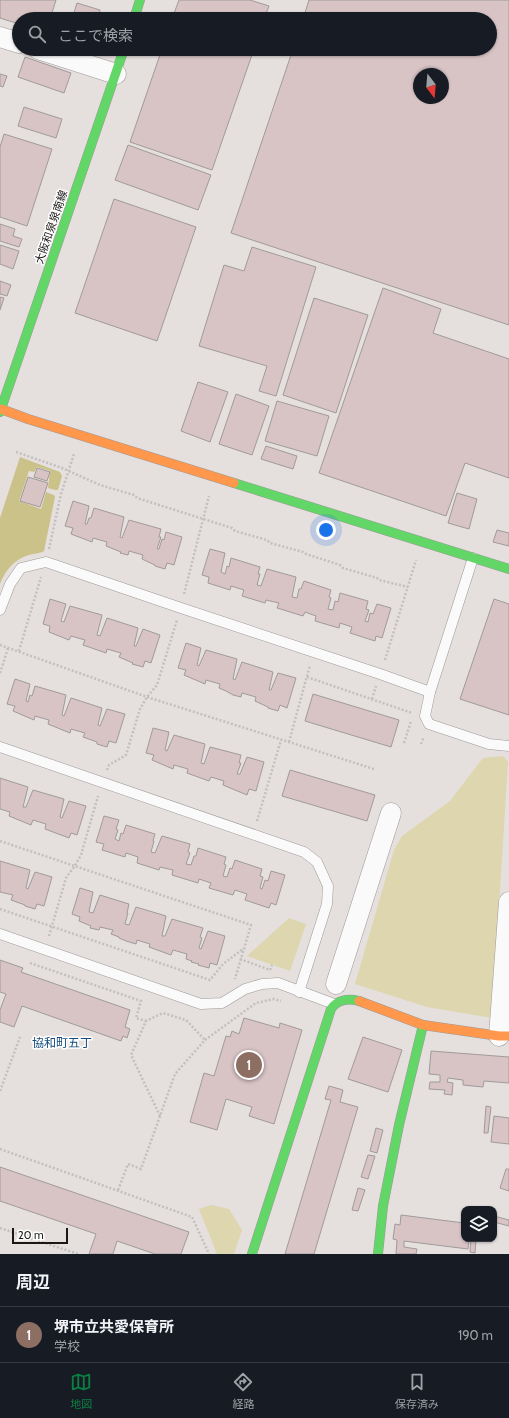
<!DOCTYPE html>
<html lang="ja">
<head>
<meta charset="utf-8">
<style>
  body { margin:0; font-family:Cabin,"Noto Sans JP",sans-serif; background:#20242c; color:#f1f3f6 }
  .controls { position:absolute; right:12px; bottom:12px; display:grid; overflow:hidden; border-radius:8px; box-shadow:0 1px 3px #0004 }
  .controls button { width:36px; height:36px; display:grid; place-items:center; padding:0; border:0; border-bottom:1px solid #363941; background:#171b24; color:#f1f3f6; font:20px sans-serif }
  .compass { position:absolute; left:413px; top:68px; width:36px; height:36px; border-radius:50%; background:#171b24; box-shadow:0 1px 3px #0004; rotate:164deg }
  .scale { position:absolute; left:12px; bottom:10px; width:56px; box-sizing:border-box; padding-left:4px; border:2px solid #1a1715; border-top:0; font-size:11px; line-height:14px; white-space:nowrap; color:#1a1715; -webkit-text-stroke:3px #fff; paint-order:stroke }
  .you { position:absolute; left:326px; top:530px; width:14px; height:14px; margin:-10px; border:3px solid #fff; border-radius:50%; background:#1a73e8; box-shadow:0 0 0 6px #1a73e833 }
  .badge { display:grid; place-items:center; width:26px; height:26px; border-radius:50%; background:#0b8043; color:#fff; font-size:13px; font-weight:700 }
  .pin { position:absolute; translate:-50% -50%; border:2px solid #fff; box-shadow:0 1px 4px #0006 }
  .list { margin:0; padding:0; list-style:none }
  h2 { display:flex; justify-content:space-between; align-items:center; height:52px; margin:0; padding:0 16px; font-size:17px }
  h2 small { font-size:13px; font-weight:400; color:#9ea1a6 }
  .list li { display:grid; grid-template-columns:26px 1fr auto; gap:12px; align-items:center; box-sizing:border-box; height:56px; padding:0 16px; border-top:1px solid #363941 }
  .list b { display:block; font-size:15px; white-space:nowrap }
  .list p { margin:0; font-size:13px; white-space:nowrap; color:#9ea1a6 }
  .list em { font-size:13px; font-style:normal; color:#9ea1a6 }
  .icon { flex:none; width:22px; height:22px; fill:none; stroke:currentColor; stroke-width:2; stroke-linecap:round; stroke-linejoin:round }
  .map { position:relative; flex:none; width:509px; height:1254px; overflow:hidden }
  .search { position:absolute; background:#171b24; box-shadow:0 1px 3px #0004; left:12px; right:12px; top:12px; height:44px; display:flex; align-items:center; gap:10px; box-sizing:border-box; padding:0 14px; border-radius:22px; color:#9ea1a6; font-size:15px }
  .sheet { height:108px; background:#171b24 }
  nav { display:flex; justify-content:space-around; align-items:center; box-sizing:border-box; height:56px; border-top:1px solid #363941; background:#171b24; font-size:11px; color:#9ea1a6 }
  nav a { display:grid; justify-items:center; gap:2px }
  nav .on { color:#0b8043 }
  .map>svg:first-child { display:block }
</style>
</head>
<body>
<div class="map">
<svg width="509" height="1254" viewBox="0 0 509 1254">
  <rect width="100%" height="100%" fill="#e5dfde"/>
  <g fill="#ddd6af">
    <polygon points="503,756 508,762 492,1018 427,1007 355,984 394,850 402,836 450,801 483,758"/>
    <polygon points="289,918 306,924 290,971 247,956"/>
    <polygon points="211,1205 229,1209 242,1230 234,1254 217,1254 199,1209"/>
  </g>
  <path fill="#cbc28a" d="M20,457L60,472L62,476L58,490H55L48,488L50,471L37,467L34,472L29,471L19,501L41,509L46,492L54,495L55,497L44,551C39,554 35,553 29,555C15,559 5,570 0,584V518Z"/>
  <g fill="#d8c3c5" stroke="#a09b9b" fill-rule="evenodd">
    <polygon points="0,0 56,0 50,19 19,19 19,24 0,18"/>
    <polygon points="179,0 250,0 269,6 264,19 172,19"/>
    <path d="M309,0H509V325L231,233L293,49H490V19H303ZM419,74H443V98H419Z"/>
    <polygon points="77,3 100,10 98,19 72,19"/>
    <polygon points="162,49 254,49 212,170 130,142"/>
    <polygon points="25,57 71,73 64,93 18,77"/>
    <polygon points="0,74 7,76 3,87 0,86"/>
    <polygon points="24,107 62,119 56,138 18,126"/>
    <polygon points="4,134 52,149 27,226 0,217 0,147"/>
    <polygon points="128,145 211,175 198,210 115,180"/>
    <polygon points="114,199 196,227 157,341 75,313"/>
    <polygon points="0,224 15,229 13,236 22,239 19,247 0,241"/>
    <polygon points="0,245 19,251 13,269 0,264"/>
    <polygon points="252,247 316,267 276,396 259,391 267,366 199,346 224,265 244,271"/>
    <polygon points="0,281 11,285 7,296 0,294"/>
    <polygon points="383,288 441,309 433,333 509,359 509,478 465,463 446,516 319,473"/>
    <polygon points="0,297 4,298 0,310"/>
    <polygon points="314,298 368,315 336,413 283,395"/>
    <polygon points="198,382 228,392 210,442 181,431"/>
    <polygon points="236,394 269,406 252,455 219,444"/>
    <polygon points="277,401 329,416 317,456 265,441"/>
    <polygon points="266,446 297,456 293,469 261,459"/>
    <polygon points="37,468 50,472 47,481 34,477"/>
    <polygon points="28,477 48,483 40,507 20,501"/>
    <polygon points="457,493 477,499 469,529 448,523"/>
    <polygon points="73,501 89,506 85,524 87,524 89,518 91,518 94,508 124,517 120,537 122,538 129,520 161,529 159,537 161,537 157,549 159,549 162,539 164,540 166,532 182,537 174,565 167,563 165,569 155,566 155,565 142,559 143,555 129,551 128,555 120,553 121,552 106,546 107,542 93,538 92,542 71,534 73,528 65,526"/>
    <polygon points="497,530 509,533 509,546 493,542"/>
    <polygon points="210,549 225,553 221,572 225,574 227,566 229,567 231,558 260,567 258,574 260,574 257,585 261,586 267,569 296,577 292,597 297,598 299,589 301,589 304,581 331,590 329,597 331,598 328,609 333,610 335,601 338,602 340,593 368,601 366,609 369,610 365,621 368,622 370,613 373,614 377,604 391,608 382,638 376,636 375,641 350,633 352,627 340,623 339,628 315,621 316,616 305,612 303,616 277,608 279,603 266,600 265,603 242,596 244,590 231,586 230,590 208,583 209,577 202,575"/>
    <polygon points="50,599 66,604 61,621 64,622 70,606 102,615 97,635 100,636 107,618 138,628 134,646 136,646 143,629 160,635 151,663 145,661 143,667 132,664 133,663 119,657 121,653 107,649 106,653 83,645 85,640 71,636 69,640 49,632 50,626 43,624"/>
    <polygon points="494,599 509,604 509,715 460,699"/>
    <polygon points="186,643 201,648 197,665 199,666 206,650 237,659 233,679 235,680 242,662 273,672 269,690 271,690 278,673 296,678 287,708 280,705 278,711 268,708 268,707 255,701 256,697 242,693 241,697 233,695 226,691 219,688 220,684 206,680 205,684 184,675 186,670 178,668"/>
    <polygon points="15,679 30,684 26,701 28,702 30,695 32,696 35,686 66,695 62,715 64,716 71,698 102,708 98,725 100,726 107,709 125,714 116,743 109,741 107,747 97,744 97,742 83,737 85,733 71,729 70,733 48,724 49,720 35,716 34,720 13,711 15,706 7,704"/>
    <polygon points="313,694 399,720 391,747 305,721"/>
    <polygon points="153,728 169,732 165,750 167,751 174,735 205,744 201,763 204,764 210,747 241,755 239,763 241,763 237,774 240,774 247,757 264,762 256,791 249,789 247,795 223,785 224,781 211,777 209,781 187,773 188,769 174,765 173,769 152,760 154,755 146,753"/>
    <polygon points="290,770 375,795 367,821 282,796"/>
    <polygon points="0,778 28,787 23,807 26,807 33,790 64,799 60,817 62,818 69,801 86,806 77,835 71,833 69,838 45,829 46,824 33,820 31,825 9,816 10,812 0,809"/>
    <polygon points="104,816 119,820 116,829 118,830 115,839 119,841 121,833 123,834 126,825 155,834 153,841 154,841 151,852 155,853 162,836 190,844 188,852 190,853 186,864 191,865 194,856 196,856 198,848 226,857 224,864 226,865 223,876 227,877 230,868 232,869 235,860 262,869 260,876 263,877 260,888 262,889 265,880 268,881 271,871 285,875 276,905 271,903 269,908 245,900 247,894 235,890 233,895 209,888 211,883 199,879 198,883 172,875 173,870 160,867 159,870 137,863 138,857 126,853 125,857 102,850 104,844 96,842"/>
    <polygon points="0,861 30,870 26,888 28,889 35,872 52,877 44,906 37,904 35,909 25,906 25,905 11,900 13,895 0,892"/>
    <polygon points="80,888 93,892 89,912 93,913 100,895 129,904 127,913 128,913 125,924 129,925 136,907 166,916 162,936 165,936 172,919 203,928 200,937 202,938 199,948 201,949 208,931 225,936 217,965 210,963 209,968 198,965 199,964 191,962 192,961 186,959 187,954 173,950 171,955 149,947 150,944 137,940 136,944 126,941 119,938 119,937 111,934 113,930 100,927 99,930 90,928 91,926 79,921 80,917 72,914"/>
    <polygon points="0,960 23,968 21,972 130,1010 125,1027 130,1029 127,1038 123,1036 121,1041 22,1006 14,1027 0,1022 0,1010 6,994 0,992"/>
    <polygon points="244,1018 279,1028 280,1023 302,1030 274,1124 249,1116 252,1107 226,1099 217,1130 190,1122 204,1073 214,1076 226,1036 230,1037 232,1031 239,1034"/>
    <polygon points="363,1037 402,1050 388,1092 348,1079"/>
    <polygon points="431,1051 509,1057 509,1083 484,1081 483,1087 463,1085 463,1080 448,1078 447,1082 453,1083 452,1095 444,1094 445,1090 429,1089 430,1082 440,1082 440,1075 429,1074"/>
    <polygon points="329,1086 343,1090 340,1102 358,1107 314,1254 285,1254 331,1100 325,1099"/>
    <polygon points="486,1106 491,1107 488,1133 484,1133"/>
    <polygon points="494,1116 509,1118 509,1144 491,1142"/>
    <polygon points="376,1128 383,1130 377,1153 370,1151"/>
    <polygon points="368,1155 375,1156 368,1179 361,1177"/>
    <polygon points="0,1167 189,1232 181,1254 155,1254 117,1241 113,1254 89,1254 96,1234 0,1201"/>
    <polygon points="506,1169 509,1169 509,1191 500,1188"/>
    <polygon points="358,1188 365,1190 358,1211 352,1210"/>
    <polygon points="401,1215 464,1223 464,1239 469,1239 468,1249 404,1241 404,1247 417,1249 416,1254 396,1254 397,1240 393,1239 395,1224 400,1225"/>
    <polygon points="494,1216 509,1220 509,1226 494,1222"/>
    <polygon points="471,1239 476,1239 475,1253 470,1252"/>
  </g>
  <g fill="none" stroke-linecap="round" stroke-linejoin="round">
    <defs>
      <g id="lane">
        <polyline points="0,610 10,584 21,568 46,562 181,608 380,674 430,692 473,558"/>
        <polyline points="430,692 425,716 429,724 489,744 509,746"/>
        <polyline points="0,747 304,852 317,862 328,886 327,904 299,992"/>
        <polyline points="0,934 201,1004 222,1003 245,989 262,984 278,983 334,1004"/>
      </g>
      <g id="street">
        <polyline points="0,37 19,43"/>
        <polyline points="38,49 116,74"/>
        <polyline points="336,984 391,813"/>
        <polyline points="499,1036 509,902"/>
      </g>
      <g id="fast">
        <polyline points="134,19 140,0"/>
        <polyline points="0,412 124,49"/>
        <polyline points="234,483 509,569"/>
        <path d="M252,1254L331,1009C337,1000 348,998 359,1001"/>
        <polyline points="378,1254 383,1206 399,1125 423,1025"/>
      </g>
      <g id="slow">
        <polyline points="1,409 28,419 234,483"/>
        <polyline points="359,1001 423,1025 499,1036 509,1036"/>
      </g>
    </defs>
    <use href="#lane" stroke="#9e9a99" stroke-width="11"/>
    <use href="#street" stroke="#9e9a99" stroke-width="21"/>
    <use href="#fast" stroke="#9e9a99" stroke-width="10"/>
    <use href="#slow" stroke="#9e9a99" stroke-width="10"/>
    <g stroke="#c2c0bf" stroke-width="2.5" stroke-dasharray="2 2" stroke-linecap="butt">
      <polyline points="16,452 62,468 100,485 134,495 137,498 232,528 235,531 267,540 270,543 303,552 306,554 340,565 343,568 377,578 379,580 408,587"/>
      <polyline points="49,549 61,494 74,454"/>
      <polyline points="184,594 209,496"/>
      <polyline points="0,645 147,697 374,769"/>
      <polyline points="19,651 41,577"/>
      <polyline points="385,660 416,560"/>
      <polyline points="0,673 8,648"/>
      <polyline points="307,677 412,713"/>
      <polyline points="372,699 376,686"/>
      <polyline points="289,742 310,665"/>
      <polyline points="404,743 411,721"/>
      <polyline points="421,744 424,737"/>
      <polyline points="107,770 109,765 126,755 140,709 147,697 157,685 177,620"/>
      <polyline points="257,821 281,740"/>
      <polyline points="0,841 251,925 235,979"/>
      <polyline points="0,909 210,980 223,964 243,949"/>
      <polyline points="49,936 66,878 74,867 81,855 98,796"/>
      <polyline points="240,959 270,970 272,965"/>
      <polyline points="30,963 141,1001 136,1018 146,1021"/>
      <polyline points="0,1091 20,1037"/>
      <polyline points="160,1116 131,1055 146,1021 163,1013 186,1020 205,1040"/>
      <polyline points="0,1149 192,1217 209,1254"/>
      <polyline points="118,1190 128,1164 141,1169 175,1074 205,1040 256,1003 274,999 281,1001"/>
      <polyline points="0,1228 78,1254"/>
    </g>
    <use href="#lane" stroke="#fbfafa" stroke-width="10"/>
    <use href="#street" stroke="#fbfafa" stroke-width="20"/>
    <use href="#fast" stroke="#63d668" stroke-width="9"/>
    <use href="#slow" stroke="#ff974d" stroke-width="9"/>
  </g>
  <g text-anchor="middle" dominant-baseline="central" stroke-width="3" stroke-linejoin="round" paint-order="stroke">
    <g font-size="11" fill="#1a1715" stroke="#fff">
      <text transform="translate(51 227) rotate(-71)">大阪和泉泉南線</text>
    </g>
    <g font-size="12" fill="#144b7c" stroke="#fff">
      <text x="62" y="1042">協和町五丁</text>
    </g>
  </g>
</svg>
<div class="controls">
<button><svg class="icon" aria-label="layers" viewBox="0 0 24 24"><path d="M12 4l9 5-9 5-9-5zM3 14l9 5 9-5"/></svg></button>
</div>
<svg class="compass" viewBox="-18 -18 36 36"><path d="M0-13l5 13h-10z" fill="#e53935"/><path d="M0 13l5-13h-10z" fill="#9ea1a6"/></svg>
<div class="scale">20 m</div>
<div class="you"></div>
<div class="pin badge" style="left:249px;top:1065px;background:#8d6e63">1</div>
<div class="search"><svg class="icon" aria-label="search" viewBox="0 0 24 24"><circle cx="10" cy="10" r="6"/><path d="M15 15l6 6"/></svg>ここで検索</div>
</div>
<section class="sheet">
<h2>周辺<small></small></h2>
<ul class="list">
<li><span class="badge" style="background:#8d6e63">1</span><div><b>堺市立共愛保育所</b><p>学校</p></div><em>190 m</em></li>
</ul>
</section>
<nav>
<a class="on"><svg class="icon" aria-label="map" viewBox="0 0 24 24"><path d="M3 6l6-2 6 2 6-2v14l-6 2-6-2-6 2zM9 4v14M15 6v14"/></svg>地図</a>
<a><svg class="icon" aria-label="directions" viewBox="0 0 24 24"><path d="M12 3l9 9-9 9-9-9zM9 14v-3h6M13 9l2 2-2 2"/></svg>経路</a>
<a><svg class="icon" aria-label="saved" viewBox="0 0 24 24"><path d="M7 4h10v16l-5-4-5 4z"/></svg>保存済み</a>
</nav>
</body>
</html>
